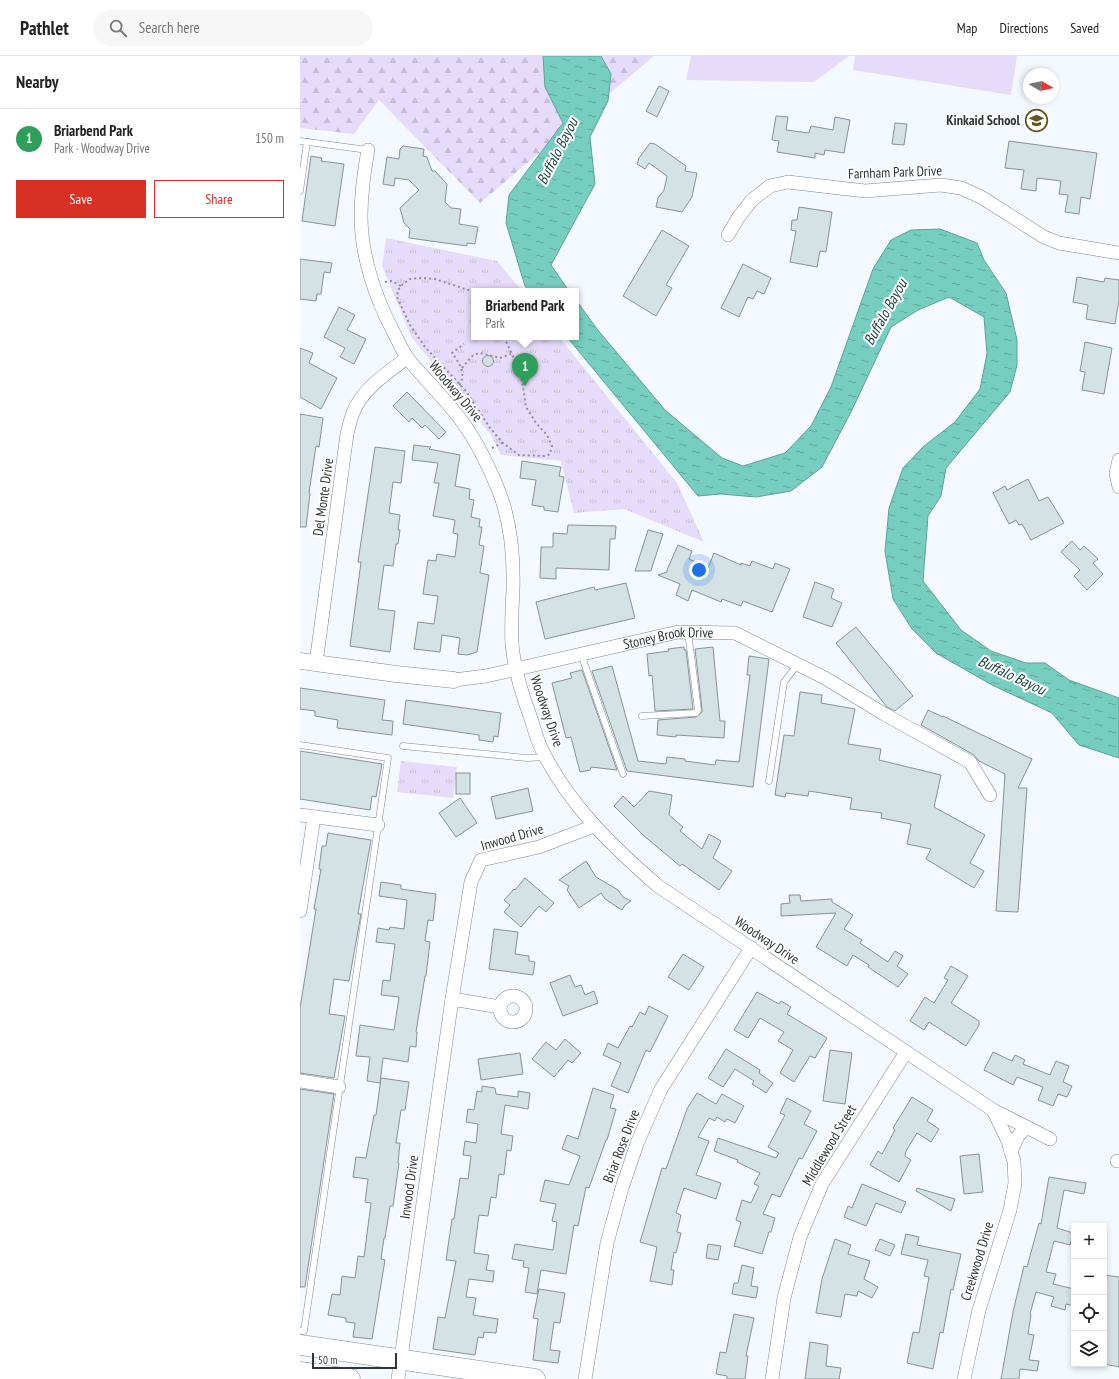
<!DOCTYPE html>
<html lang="en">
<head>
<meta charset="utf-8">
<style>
  body { margin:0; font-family:"PT Sans Narrow",sans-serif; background:#f6f6f6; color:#222 }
  .controls { position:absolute; right:12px; bottom:12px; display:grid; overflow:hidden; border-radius:0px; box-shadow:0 2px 6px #0003 }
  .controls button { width:36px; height:36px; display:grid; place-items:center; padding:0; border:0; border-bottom:1px solid #e0e0e0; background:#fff; color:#222; font:20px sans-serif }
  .compass { position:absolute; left:723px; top:12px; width:36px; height:36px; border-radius:50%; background:#fff; box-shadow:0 2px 6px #0003; rotate:99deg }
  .scale { position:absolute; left:12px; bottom:10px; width:85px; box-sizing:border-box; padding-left:4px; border:2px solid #313538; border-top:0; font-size:11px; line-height:14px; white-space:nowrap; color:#313538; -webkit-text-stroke:3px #fff; paint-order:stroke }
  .you { position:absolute; left:399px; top:514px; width:14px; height:14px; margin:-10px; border:3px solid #fff; border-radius:50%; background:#1a73e8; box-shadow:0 0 0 6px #1a73e833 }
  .badge { display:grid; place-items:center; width:26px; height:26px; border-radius:50%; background:#d93025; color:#fff; font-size:13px; font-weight:700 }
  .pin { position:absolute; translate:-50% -33px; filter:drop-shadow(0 1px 2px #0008) }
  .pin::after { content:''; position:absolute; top:21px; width:14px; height:12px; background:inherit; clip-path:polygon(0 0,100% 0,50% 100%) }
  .popup { position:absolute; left:171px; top:232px; width:108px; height:52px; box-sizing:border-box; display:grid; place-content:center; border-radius:0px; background:#fff; filter:drop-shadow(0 1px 3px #0005); font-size:13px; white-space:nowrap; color:#767676 }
  .popup b { font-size:15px; color:#222 }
  .popup::after { content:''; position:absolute; left:50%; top:100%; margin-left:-8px; border:8px solid transparent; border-top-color:#fff }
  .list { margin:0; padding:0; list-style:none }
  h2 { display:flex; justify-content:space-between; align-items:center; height:52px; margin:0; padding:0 16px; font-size:17px }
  h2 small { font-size:13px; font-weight:400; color:#767676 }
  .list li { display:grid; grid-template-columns:26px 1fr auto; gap:12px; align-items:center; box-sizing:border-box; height:60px; padding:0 16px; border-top:1px solid #e0e0e0 }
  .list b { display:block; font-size:15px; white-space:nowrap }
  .list p { margin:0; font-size:13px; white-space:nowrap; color:#767676 }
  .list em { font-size:13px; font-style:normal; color:#767676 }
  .actions { display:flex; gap:8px; padding:12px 16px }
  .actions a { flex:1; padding:9px 0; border:1px solid #d93025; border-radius:0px; text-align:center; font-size:14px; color:#d93025 }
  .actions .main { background:#d93025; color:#fff }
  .icon { flex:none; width:22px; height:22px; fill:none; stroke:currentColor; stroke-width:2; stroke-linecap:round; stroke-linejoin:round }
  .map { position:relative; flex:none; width:819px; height:1323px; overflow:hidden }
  header { display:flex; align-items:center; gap:24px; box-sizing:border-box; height:56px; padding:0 20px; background:#fff; border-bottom:1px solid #e0e0e0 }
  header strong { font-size:19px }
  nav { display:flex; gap:22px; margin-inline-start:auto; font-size:14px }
  .search { width:280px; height:36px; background:#f6f6f6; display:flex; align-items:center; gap:10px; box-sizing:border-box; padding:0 14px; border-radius:22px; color:#767676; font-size:15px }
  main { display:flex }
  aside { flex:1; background:#fff }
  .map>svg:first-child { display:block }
</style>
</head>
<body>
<header>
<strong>Pathlet</strong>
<div class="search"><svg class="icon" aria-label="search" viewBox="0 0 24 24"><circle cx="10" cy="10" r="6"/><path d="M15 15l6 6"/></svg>Search here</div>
<nav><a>Map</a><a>Directions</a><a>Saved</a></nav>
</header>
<main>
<aside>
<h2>Nearby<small></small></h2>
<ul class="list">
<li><span class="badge" style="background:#2e9e5b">1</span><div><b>Briarbend Park</b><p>Park · Woodway Drive</p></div><em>150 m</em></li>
</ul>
<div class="actions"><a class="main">Save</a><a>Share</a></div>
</aside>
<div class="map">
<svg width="819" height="1323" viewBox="0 0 819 1323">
  <defs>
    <pattern id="forest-firs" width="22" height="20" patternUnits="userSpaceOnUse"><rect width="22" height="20" fill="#e6dbfa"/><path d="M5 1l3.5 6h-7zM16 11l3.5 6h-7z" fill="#c6bdd7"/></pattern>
    <pattern id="park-tufts" width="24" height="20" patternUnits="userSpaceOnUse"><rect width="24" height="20" fill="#e6dbfa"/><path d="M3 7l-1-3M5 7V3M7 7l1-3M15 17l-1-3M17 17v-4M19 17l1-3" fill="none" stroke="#c6bdd7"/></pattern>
    <pattern id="water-ripples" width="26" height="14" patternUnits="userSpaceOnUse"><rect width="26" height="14" fill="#76cec0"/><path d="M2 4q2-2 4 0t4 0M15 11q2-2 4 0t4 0" fill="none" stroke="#61a89d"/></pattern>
  </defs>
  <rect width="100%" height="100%" fill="#f3f9fe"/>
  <g fill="#e6dbfa">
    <polygon points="391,0 549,0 514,26 386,24"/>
    <polygon points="555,0 717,0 711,39 553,14"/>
  </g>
  <polygon fill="url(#forest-firs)" points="0,0 354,0 180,147 79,44 54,78 0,72"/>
  <g fill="url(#park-tufts)">
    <polygon points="86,182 197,205 222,235 174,235 174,281 259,281 377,427 404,486 324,453 274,457 261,405 201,399 191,379 112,282 82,210"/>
    <polygon points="101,705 157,711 153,742 97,736"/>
  </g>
  <g fill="url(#water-ripples)" stroke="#61a097">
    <polygon points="243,0 301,0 311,18 308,45 290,81 295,128 251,209 269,235 229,235 225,230 206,167 209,139 263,67 245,31"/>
    <polygon points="640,173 677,187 684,204 706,237 717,284 717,309 710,336 646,412 641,440 628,460 623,525 661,574 691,595 726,607 745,607 769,624 819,642 819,702 779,689 752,657 692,629 636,597 612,573 593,543 585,495 589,452 603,412 624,390 655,366 680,333 687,298 684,261 649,241 618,254 591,271 550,358 522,411 491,435 456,441 421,438 398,440 267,281 276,281 276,244 297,273 365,354 422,402 443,410 485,397 511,370 531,331 573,213 591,184 611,174"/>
  </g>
  <g fill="#d4e1e5" stroke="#869396">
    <polygon points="359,30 369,35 357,61 346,55"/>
    <polygon points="476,60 488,61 486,74 509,77 511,70 533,74 535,61 550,64 544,97 525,94 524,99 515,97 515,102 477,96 479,85 472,84"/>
    <polygon points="595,67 607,68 604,89 592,88"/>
    <polygon points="709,85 797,97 790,143 781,141 779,158 765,156 768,139 759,138 761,125 737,122 736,135 721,133 724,114 705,112"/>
    <polygon points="350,87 355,88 386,110 385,115 397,117 392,141 382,156 356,151 358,142 364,134 367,120 349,107 345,113 337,108 339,102"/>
    <polygon points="103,90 124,93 123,100 127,101 132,115 135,115 147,128 145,146 151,152 161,153 159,168 178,171 175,188 167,187 167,190 109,182 110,173 104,167 100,152 119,134 109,124 95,122 94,130 83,128 87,101 99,103 100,93"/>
    <polygon points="11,100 22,102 21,105 44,108 35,170 2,165"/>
    <polygon points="499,151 532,156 526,196 520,195 517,211 490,206 496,175 491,174 492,164 497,164"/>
    <polygon points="362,174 389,190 366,229 372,232 356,260 323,240"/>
    <polygon points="0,203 32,207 30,217 24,216 21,238 17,238 16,245 0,243"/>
    <polygon points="443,208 471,222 464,238 457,235 453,243 448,241 439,261 421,252"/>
    <polygon points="777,221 804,226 805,222 819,224 819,244 815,268 786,263 788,249 773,246"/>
    <polygon points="39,251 55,259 47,274 66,283 54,308 40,301 45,292 24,281"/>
    <polygon points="785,286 812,292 804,338 782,334 785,316 780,315"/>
    <polygon points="0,292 13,297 9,307 37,322 21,353 0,341"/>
    <circle cx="188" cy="305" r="5.5"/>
    <polygon points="107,336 146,376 139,383 125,369 122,372 112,362 109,366 93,350"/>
    <polygon points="0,358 23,362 19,391 16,390 9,437 10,437 6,471 0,471"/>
    <polygon points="114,389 131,391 129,393 160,399 155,430 170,433 169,443 174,444 171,461 180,463 179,471 182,471 179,489 184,490 180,517 189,519 177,596 167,599 158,598 160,582 142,579 140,596 114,593 118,566 134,568 138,540 123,538 128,504 136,505 137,498 155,501 158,478 153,477 155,464 133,460 139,427 134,427 138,407 112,404"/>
    <polygon points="75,391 105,395 101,427 93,426 89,457 100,459 98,474 100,474 98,488 96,488 93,510 84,509 78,553 95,555 90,596 50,590 61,506 58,506"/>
    <polygon points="222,405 261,411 259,420 264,421 258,456 244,454 244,451 232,449 236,424 220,422"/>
    <polygon points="728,423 739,445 748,441 764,467 731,484 722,468 719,469 716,464 709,468 693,437 705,430 707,434"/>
    <polygon points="268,469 316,470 315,483 310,483 309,514 256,512 256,523 240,522 241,491 253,491 253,477 267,478"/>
    <polygon points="348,474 363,478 352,511 351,515 335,515"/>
    <polygon points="772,485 780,494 784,490 798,503 793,507 803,518 787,534 774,520 780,514 761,496"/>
    <polygon points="378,489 392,495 389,503 408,512 414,497 441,509 441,507 450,510 452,505 473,513 475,507 490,513 472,556 443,545 441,550 422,543 421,546 392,534 388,545 376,539 380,528 358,519 367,516 367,514"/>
    <polygon points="515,526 534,533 531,542 542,547 532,571 503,561"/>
    <polygon points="326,527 335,562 245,583 236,546 294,531 295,534"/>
    <polygon points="556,571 613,640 595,655 587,651 536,587"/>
    <polygon points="384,591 384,594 386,594 393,653 355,655 352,619 349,620 347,598 369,595 368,593"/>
    <polygon points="413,591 420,665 425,665 424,682 376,679 376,681 357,679 358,664 396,661 402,656 402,653 395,593"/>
    <polygon points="449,600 469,603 453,731 327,715 292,615 312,610 338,705 366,708 367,701 385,703 385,705 415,709 416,704 439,706 450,619 447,619"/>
    <polygon points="282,614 317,714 291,711 290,714 280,716 271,681 266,682 252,627 272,622 270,617"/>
    <polygon points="0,632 85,644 82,664 93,665 92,679 37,672 38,664 15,660 15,655 0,653"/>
    <polygon points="500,636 522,639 521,647 555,653 548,688 581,693 579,704 641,719 634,751 685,779 670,807 684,815 674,832 626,803 631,793 607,788 611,768 581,762 582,757 550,753 552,742 509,735 508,740 486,737 485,741 475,739 484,679 494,680"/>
    <polygon points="106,644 201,657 198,681 194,680 193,686 179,684 179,679 103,668"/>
    <polygon points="628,654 643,661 643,660 732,703 718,732 727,732 718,856 696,855 705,718 679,705 674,699 621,669"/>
    <polygon points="0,695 82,708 76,741 72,740 70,754 0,743"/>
    <rect x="156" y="717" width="14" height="21"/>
    <polygon points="228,732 233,755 196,763 191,741"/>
    <polygon points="349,735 372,739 369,759 383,771 380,775 402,793 409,778 421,785 413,802 432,815 419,834 382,808 380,810 343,779 314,750 323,740 334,751"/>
    <polygon points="160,742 177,767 156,781 139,757"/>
    <polygon points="28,777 71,784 58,858 61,858 49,925 34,923 29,958 45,960 34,1022 0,1017 0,952 16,853 14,853 21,813 19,813 22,790 26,790"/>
    <polygon points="286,805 296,821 318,834 323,841 331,845 325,849 322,854 305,843 301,837 279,852 267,834 269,830 259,824"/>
    <polygon points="225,822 254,847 246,856 239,850 221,871 204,856 210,849 204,844 214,833 215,834"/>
    <polygon points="81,826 101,829 101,833 136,838 133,865 128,864 125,885 130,886 126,920 125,920 116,976 117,976 116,991 110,990 108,1006 83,1002 80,1027 67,1025 70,1001 56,1000 60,969 94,974 99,941 81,939 83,924 90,925 95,888 76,886 78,872 89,874 90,871 104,873 107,844 79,840"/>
    <polygon points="489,839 500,839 501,845 532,843 532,846 553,859 544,873 562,884 560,887 588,906 595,895 603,900 597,910 608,918 598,931 568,911 569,909 553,899 547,910 516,891 536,857 481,860 481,848 490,847"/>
    <polygon points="194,873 218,876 215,898 229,900 229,905 235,906 233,919 189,913"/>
    <polygon points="383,898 404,911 389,934 368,921"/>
    <polygon points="651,910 668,920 651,947 679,965 679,969 666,990 629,966 624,974 610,965 625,941 634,947 648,924 644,922"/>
    <polygon points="270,919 275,931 281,929 285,939 294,935 298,947 263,960 250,927"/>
    <polygon points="457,936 479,948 481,945 491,951 487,958 527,982 515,1002 510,1000 494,1026 480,1017 493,994 478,985 484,976 460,962 448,982 434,974"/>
    <polygon points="349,950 368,960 350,996 346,994 328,1037 311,1030 321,1007 303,999 308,987 318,992 330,970 332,971 340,956 345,959"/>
    <polygon points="265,983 281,997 272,1007 268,1004 254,1021 232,1003 246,986 256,994"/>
    <polygon points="426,993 460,1014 459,1017 473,1027 466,1037 452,1028 454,1025 435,1013 423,1031 408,1022"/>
    <polygon points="530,994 552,997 545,1048 523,1045"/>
    <polygon points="693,996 712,1005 715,999 725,1004 723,1008 750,1019 756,1005 769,1010 763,1026 772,1030 767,1041 758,1038 753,1050 738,1044 743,1031 717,1021 713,1029 684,1014"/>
    <polygon points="220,997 223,1018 181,1024 178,1003"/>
    <polygon points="81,1022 109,1026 105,1054 101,1054 96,1087 100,1087 98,1107 99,1107 93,1150 90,1150 85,1182 84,1182 81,1203 85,1204 72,1283 53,1281 55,1267 46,1266 46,1262 28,1259 32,1238 40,1239 42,1220 55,1222 58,1200 64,1201 71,1147 65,1146 68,1123 53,1121 56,1101 66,1102 74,1059 76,1059"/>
    <polygon points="182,1030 195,1032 196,1038 218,1041 218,1035 230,1037 228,1053 205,1049 201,1078 213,1080 211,1095 207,1094 204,1119 199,1118 196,1142 191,1141 188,1160 179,1159 174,1197 189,1199 186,1214 194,1215 193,1226 169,1223 166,1241 176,1242 173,1259 198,1263 196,1277 184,1276 183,1282 178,1281 175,1299 133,1293 138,1261 145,1262 156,1205 146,1204 152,1163 154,1163 160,1122 168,1123 171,1100 163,1099 165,1085 176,1087 178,1068 166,1066 168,1053 174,1054 177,1035 182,1036"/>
    <polygon points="293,1032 314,1039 310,1052 316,1053 307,1084 306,1084 289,1132 286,1131 278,1170 274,1169 266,1218 241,1214 237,1238 225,1236 229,1212 223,1211 224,1205 212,1203 215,1188 253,1194 257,1166 252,1165 256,1148 240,1145 245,1124 269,1129 280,1100 262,1093 267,1079 278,1083"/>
    <polygon points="0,1033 34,1038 5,1231 0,1231"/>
    <polygon points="397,1037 416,1048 422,1038 444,1050 435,1067 427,1063 425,1066 417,1061 415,1065 409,1062 398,1081 409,1085 396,1119 421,1127 416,1143 384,1132 376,1157 381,1159 377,1176 381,1177 376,1197 374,1196 371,1214 374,1214 372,1229 350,1225 357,1191 340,1186 362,1112 366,1113 387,1053"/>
    <polygon points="612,1041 633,1054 627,1065 639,1073 631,1086 617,1077 606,1095 605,1100 611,1104 599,1126 570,1109 578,1095 582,1098 595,1074 593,1072"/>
    <polygon points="487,1042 511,1055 504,1068 517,1075 502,1103 499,1102 480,1141 472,1138 463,1158 475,1162 471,1176 469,1176 462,1198 434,1190 441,1166 436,1164 442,1144 451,1147 459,1130 454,1128 460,1117 437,1106 438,1104 414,1095 418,1082 476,1102 479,1097 468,1091 485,1059 480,1057"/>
    <polygon points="679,1098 683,1136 664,1138 660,1100"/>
    <polygon points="749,1121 786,1127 784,1138 764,1134 757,1172 773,1177 770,1189 754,1185 746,1216 756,1218 753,1228 774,1233 774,1250 766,1248 765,1254 751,1250 754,1241 736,1236 730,1258 731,1259 728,1278 734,1279 729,1304 739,1305 737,1315 720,1313 719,1323 701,1323 713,1256 724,1210 727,1211 739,1167 741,1168"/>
    <polygon points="562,1128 606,1146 601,1157 576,1147 566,1170 544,1161 548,1150 552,1152"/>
    <polygon points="617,1132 655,1143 651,1155 616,1135"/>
    <polygon points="606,1178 619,1181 617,1189 661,1198 653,1234 651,1233 643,1277 640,1276 633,1313 607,1307 613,1276 619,1277 629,1221 624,1220 628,1204 601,1198"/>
    <polygon points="535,1183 551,1189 548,1198 570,1205 564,1223 578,1231 572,1242 558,1235 557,1240 545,1238 541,1261 516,1257 522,1223"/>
    <polygon points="580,1183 595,1189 590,1200 575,1194"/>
    <polygon points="408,1188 421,1190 418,1204 406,1202"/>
    <polygon points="442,1209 454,1212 451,1230 458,1231 456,1242 432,1238 434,1227 438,1227"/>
    <polygon points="804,1219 819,1221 819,1311 804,1308"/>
    <polygon points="239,1233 265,1237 260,1267 254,1266 250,1294 260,1295 258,1307 233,1304 238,1263 233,1262"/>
    <polygon points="434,1258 454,1262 446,1300 448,1300 445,1323 427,1323 427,1320 416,1318 420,1296 426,1297"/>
    <polygon points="510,1286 528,1289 526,1310 541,1312 539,1323 505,1323"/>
  </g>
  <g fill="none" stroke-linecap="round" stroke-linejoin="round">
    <defs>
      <g id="service">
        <polyline points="0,85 68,94"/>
        <polyline points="0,135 7,86"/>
        <polyline points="281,598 323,718"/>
        <polyline points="342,660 396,657 398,654 388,576"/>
        <polyline points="0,689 88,702 4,1275 0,1275"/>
        <polyline points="103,690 227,702 246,701"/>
        <polyline points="469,725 484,626 498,608"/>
      </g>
      <g id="minor">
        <path d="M68,94C64,116 61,138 61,160C61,199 75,241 93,275C98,284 102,295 109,304C126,325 147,344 163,367C178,387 188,409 198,433C211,465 214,500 213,534C212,552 211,570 212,588C214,612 221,635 229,657C233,668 236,681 241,692C268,748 312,790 358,830L693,1054L750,1083"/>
        <polyline points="428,179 438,162 452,144 470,130 488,126 565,135 641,129 661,132 681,141 744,181 759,187 819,197"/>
        <polyline points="819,404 816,417 819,431"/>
        <path d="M16,607L47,378C49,371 50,364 53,357C61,334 88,316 107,302"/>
        <path id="s1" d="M154,624L186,620L378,576L435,577L525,622L584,658L670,706L690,739"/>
        <polyline points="0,759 78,769"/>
        <polyline points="0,855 14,761"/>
        <circle cx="213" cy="953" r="13"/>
        <polyline points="152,943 200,951"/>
        <polyline points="0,1025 39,1031"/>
        <polyline points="711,1096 718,1080 727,1071"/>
        <polyline points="817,1105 819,1105"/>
        <polyline points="98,1323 152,943 171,826 181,804 239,791 294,770"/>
        <polyline points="285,1323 307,1187 322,1132 338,1085 361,1033 451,892"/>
        <polyline points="472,1323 484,1242 500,1181 522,1128 606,996"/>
        <polyline points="664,1323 679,1254 710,1154 715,1127 714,1105 711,1096 708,1085 693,1054"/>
      </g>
      <polyline id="tertiary" points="0,605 96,618 154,624"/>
      <g id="primary">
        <polyline points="0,1289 235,1323"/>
        <polyline points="0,1316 50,1323"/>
      </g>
    </defs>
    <use href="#service" stroke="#7f8890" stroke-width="7"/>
    <use href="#minor" stroke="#7f8890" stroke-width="14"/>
    <use href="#tertiary" stroke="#7f8890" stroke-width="17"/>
    <use href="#primary" stroke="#7f8890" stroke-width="21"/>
    <g stroke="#8b9094" stroke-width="2" stroke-dasharray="2 3" stroke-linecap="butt">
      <polyline points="85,226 92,225 101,230"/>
      <polyline points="174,236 135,223 121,222 110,223 103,228 98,234 97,241 110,269 125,291 166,335 190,372 203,387 219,399 246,400 250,398 252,390 247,379 236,367 226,351 221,318 204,281"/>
      <polyline points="162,312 173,299 180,297 200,302 211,298"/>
      <path d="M153,337C168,322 163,312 152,297L164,288"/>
      <polyline points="192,392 202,387"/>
    </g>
    <use href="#service" stroke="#fff" stroke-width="6"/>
    <use href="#minor" stroke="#fff" stroke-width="13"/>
    <use href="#tertiary" stroke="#fff" stroke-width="16"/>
    <use href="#primary" stroke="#fff" stroke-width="20"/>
  </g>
  <defs>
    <symbol id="school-ring" viewBox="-11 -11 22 22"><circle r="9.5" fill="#fff" stroke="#645522" stroke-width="1.5"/><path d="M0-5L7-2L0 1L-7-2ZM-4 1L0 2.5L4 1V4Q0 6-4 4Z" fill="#645522"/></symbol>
  </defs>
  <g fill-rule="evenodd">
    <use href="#school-ring" x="724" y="52" width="25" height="25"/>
  </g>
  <g text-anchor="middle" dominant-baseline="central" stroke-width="4" stroke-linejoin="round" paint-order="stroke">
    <g font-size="14" font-weight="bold" fill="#313538" stroke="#fff" text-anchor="end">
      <text x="720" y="64">Kinkaid School</text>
    </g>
    <g font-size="14" fill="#313538" stroke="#fff">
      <text transform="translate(595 116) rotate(-2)">Farnham Park Drive</text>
      <text transform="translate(156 335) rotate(50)">Woodway Drive</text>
      <text transform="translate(23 441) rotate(-82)">Del Monte Drive</text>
      <text stroke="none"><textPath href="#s1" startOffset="219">Stoney Brook Drive</textPath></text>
      <text transform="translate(247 655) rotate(71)">Woodway Drive</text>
      <text transform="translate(212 781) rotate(-16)">Inwood Drive</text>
      <text transform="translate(467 884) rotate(34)">Woodway Drive</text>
      <text transform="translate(529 1089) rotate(-59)">Middlewood Street</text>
      <text transform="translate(321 1090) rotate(-69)">Briar Rose Drive</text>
      <text transform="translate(109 1131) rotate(-82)">Inwood Drive</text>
      <text transform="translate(677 1205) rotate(-73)">Creekwood Drive</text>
    </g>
    <g font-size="15" font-style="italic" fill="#153f39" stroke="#fff">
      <text transform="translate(257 95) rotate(-63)">Buffalo Bayou</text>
      <text transform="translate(585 256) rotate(-61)">Buffalo Bayou</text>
      <text transform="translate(712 619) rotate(25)">Buffalo Bayou</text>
    </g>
  </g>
</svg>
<div class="controls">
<button>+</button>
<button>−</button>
<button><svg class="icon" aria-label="locate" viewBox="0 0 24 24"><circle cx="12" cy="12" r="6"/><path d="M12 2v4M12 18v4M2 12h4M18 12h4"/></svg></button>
<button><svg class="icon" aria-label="layers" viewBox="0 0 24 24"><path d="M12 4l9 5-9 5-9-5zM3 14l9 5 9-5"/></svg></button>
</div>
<svg class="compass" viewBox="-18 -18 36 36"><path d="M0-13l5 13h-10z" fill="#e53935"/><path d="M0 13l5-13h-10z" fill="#767676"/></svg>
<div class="scale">50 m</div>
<div class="you"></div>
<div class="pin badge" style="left:225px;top:330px;background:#2e9e5b">1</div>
<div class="popup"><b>Briarbend Park</b>Park</div>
</div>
</main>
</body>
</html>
